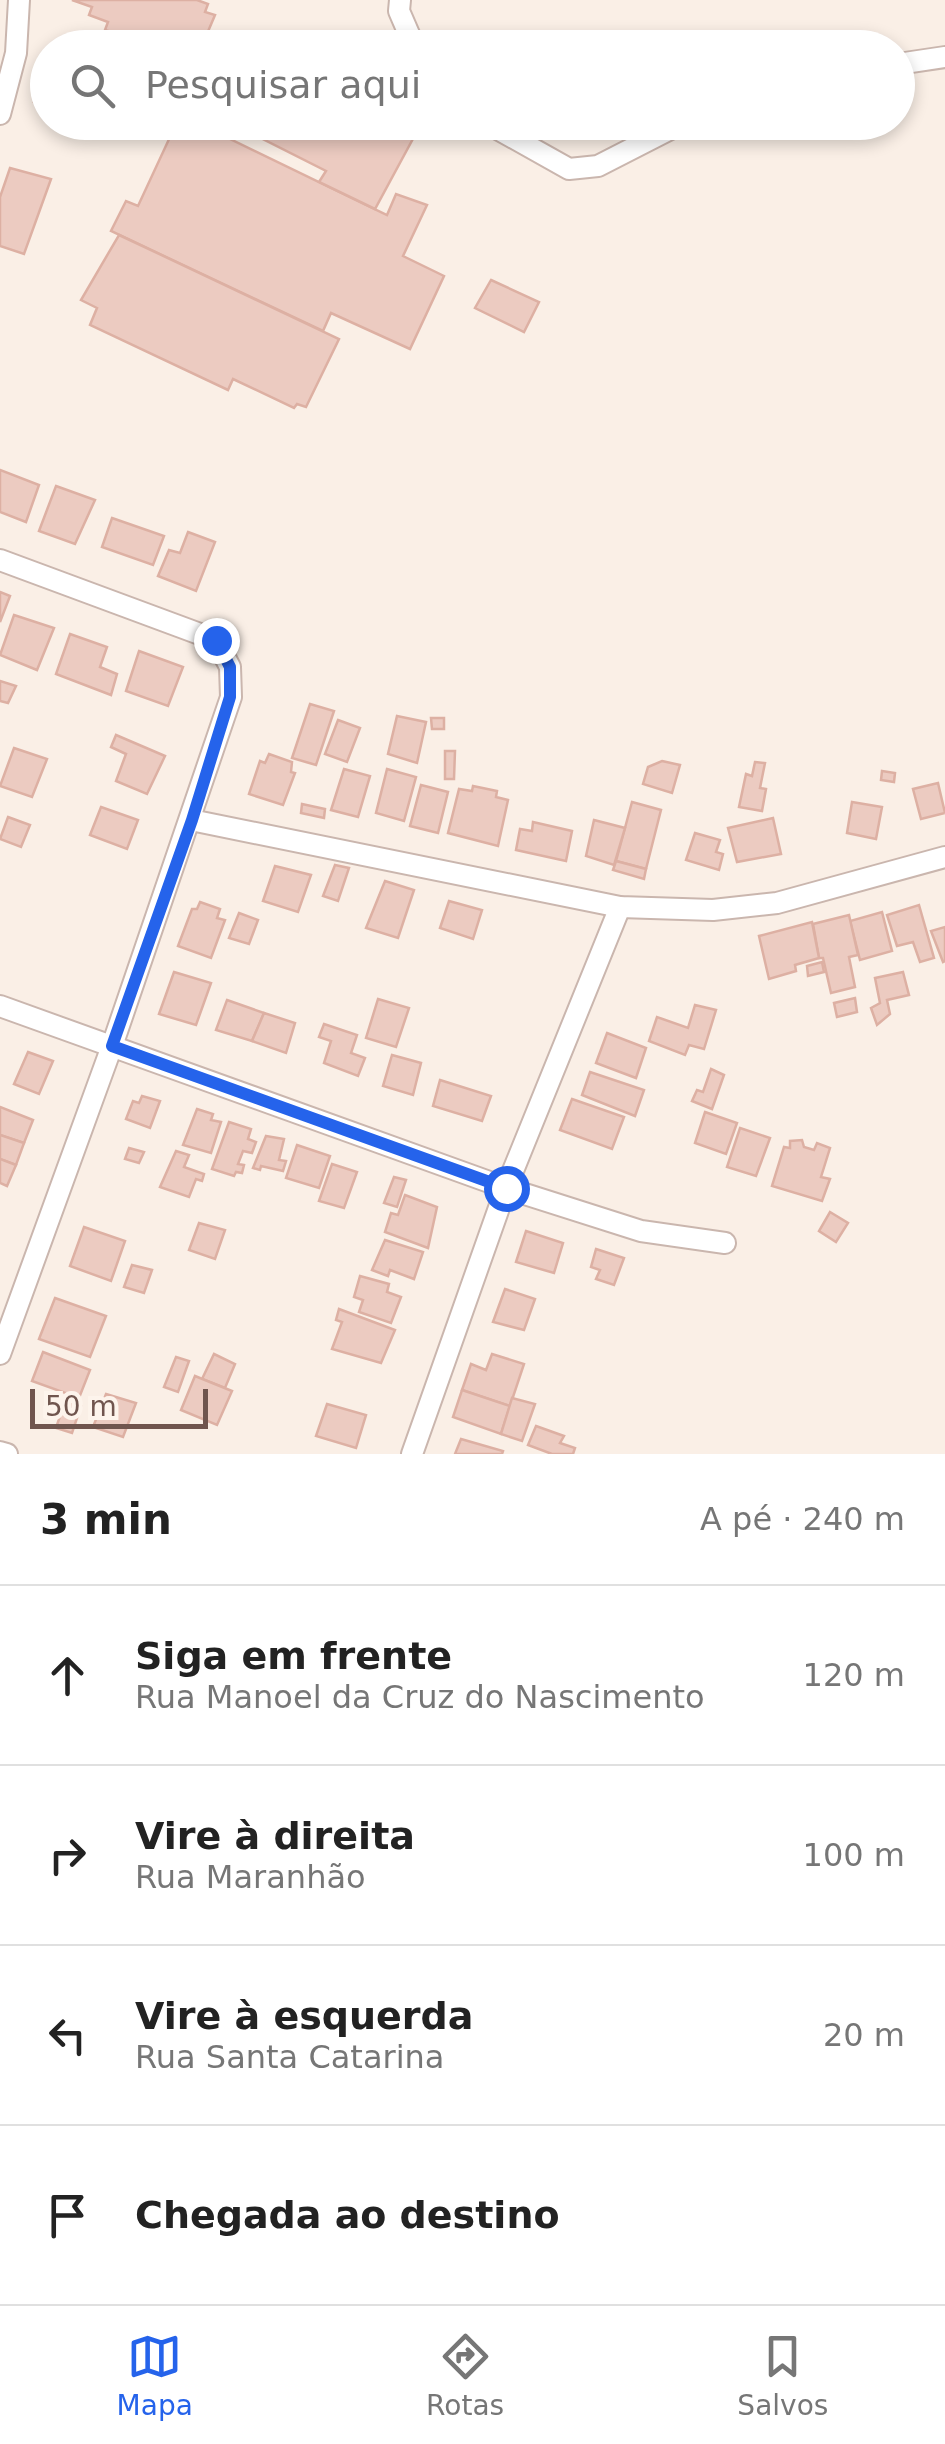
<!DOCTYPE html>
<html lang="pt">
<head>
<meta charset="utf-8">
<style>
  body { margin:0; font-family:"DejaVu Sans",sans-serif; background:#f6f6f6; color:#222 }
  .scale { position:absolute; left:30px; bottom:25px; width:178px; box-sizing:border-box; padding-left:10px; border:5px solid #70554e; border-top:0; font-size:28px; line-height:35px; white-space:nowrap; color:#70554e; -webkit-text-stroke:8px #fdf4ec; paint-order:stroke }
  .stop { position:absolute; width:30px; height:30px; margin:-22px; border:8px solid #2563eb; border-radius:50%; background:#fff }
  .stop.end { background:#2563eb; border-color:#fff; box-shadow:0 2px 10px #0008 }
  .list { margin:0; padding:0; list-style:none }
  h2 { display:flex; justify-content:space-between; align-items:center; height:130px; margin:0; padding:0 40px; font-size:42px }
  h2 small { font-size:32px; font-weight:400; color:#767676 }
  .list li { display:grid; grid-template-columns:65px 1fr auto; gap:30px; align-items:center; box-sizing:border-box; height:180px; padding:0 40px; border-top:2px solid #e0e0e0 }
  .list b { display:block; font-size:38px; white-space:nowrap }
  .list p { margin:0; font-size:32px; white-space:nowrap; color:#767676 }
  .list em { font-size:32px; font-style:normal; color:#767676 }
  .icon { flex:none; width:55px; height:55px; fill:none; stroke:currentColor; stroke-width:2; stroke-linecap:round; stroke-linejoin:round }
  .map { position:relative; flex:none; width:945px; height:1454px; overflow:hidden }
  .search { position:absolute; background:#fff; box-shadow:0 5px 15px #0003; left:30px; right:30px; top:30px; height:110px; display:flex; align-items:center; gap:25px; box-sizing:border-box; padding:0 35px; border-radius:55px; color:#767676; font-size:38px }
  .sheet { height:850px; background:#fff }
  nav { display:flex; justify-content:space-around; align-items:center; box-sizing:border-box; height:140px; border-top:2px solid #e0e0e0; background:#fff; font-size:28px; color:#767676 }
  nav a { display:grid; justify-items:center; gap:5px }
  nav .on { color:#2563eb }
  .map>svg:first-child { display:block }
</style>
</head>
<body>
<div class="map">
<svg width="945" height="1454" viewBox="0 0 945 1454">
  <rect width="100%" height="100%" fill="#faefe6"/>
  <g fill="#eccbc1" stroke="#ddb0a3" stroke-width="2.5">
    <polygon points="72,0 197,0 208,4 205,12 215,15 201,48 158,48 105,30 108,22 89,15 92,7"/>
    <polygon points="48,60 48,107 34,102"/>
    <polygon points="177,122 195,122 387,215 396,194 427,205 403,256 444,276 410,349 331,313 323,331 111,231 126,201 138,206"/>
    <polygon points="229,122 342,122 349,126 350,122 422,122 375,209 319,182 326,171"/>
    <polygon points="10,168 51,179 24,254 0,246 0,197"/>
    <polygon points="119,235 339,339 306,407 297,404 294,408 233,379 228,390 90,325 97,308 81,300"/>
    <polygon points="491,280 539,302 524,332 475,308"/>
    <polygon points="0,470 39,485 26,522 0,512"/>
    <polygon points="56,486 95,500 75,544 39,531"/>
    <polygon points="112,518 164,536 153,565 102,547"/>
    <polygon points="188,532 215,542 196,591 158,576 169,550 180,553"/>
    <polygon points="0,592 10,596 0,622"/>
    <polygon points="14,615 54,628 37,670 0,655"/>
    <polygon points="70,634 107,647 100,667 117,674 111,695 56,674"/>
    <polygon points="139,651 183,667 168,706 126,691"/>
    <polygon points="0,681 16,686 8,703 0,701"/>
    <polygon points="310,704 334,711 316,765 292,758"/>
    <polygon points="397,716 426,722 417,763 388,754"/>
    <polygon points="431,718 444,718 444,729 432,729"/>
    <polygon points="338,720 360,728 347,762 325,754"/>
    <polygon points="116,735 165,756 147,794 116,781 126,754 111,747"/>
    <polygon points="14,748 47,759 32,797 0,786"/>
    <polygon points="445,751 455,751 454,779 445,779"/>
    <polygon points="269,754 292,762 291,772 295,773 283,805 249,794 260,761 265,763"/>
    <polygon points="662,761 680,765 672,793 643,784 648,767"/>
    <polygon points="755,762 765,763 760,788 766,789 762,811 739,807 746,774 752,776"/>
    <polygon points="344,769 370,776 358,817 331,810"/>
    <polygon points="387,769 416,777 404,821 376,813"/>
    <polygon points="882,771 895,773 894,782 881,780"/>
    <polygon points="938,783 945,813 921,819 913,789"/>
    <polygon points="421,785 448,792 438,833 410,826"/>
    <polygon points="473,786 497,791 496,797 508,800 498,846 448,833 459,789 472,791"/>
    <polygon points="632,802 661,810 646,869 616,861"/>
    <polygon points="852,802 882,807 876,839 847,833"/>
    <polygon points="302,804 325,809 324,818 301,813"/>
    <polygon points="101,807 138,820 127,849 90,835"/>
    <polygon points="8,817 30,825 21,847 0,839"/>
    <polygon points="773,818 781,854 737,862 728,828"/>
    <polygon points="594,820 625,828 614,865 586,856"/>
    <polygon points="533,822 572,831 566,861 516,850 520,829 532,831"/>
    <polygon points="695,833 720,840 716,852 723,854 719,870 686,860"/>
    <polygon points="616,861 646,869 644,879 613,870"/>
    <polygon points="335,865 349,868 338,901 323,896"/>
    <polygon points="275,866 311,875 298,912 263,901"/>
    <polygon points="385,881 414,890 398,938 366,928"/>
    <polygon points="449,901 482,910 473,939 440,928"/>
    <polygon points="200,902 220,909 217,918 225,920 211,958 178,946 192,909 197,909"/>
    <polygon points="919,905 934,958 920,962 913,942 897,946 887,915"/>
    <polygon points="882,912 892,951 860,960 850,921"/>
    <polygon points="239,913 258,920 249,944 229,938"/>
    <polygon points="849,915 858,955 849,957 855,987 831,993 823,958 819,958 813,924"/>
    <polygon points="812,922 819,958 795,965 796,971 769,979 759,936"/>
    <polygon points="945,927 945,961 943,962 931,931"/>
    <polygon points="822,962 824,972 808,976 807,966"/>
    <polygon points="174,972 211,983 196,1025 159,1014"/>
    <polygon points="903,972 909,995 887,1000 890,1014 877,1025 871,1008 880,1003 875,978"/>
    <polygon points="855,998 857,1012 837,1017 834,1003"/>
    <polygon points="378,999 409,1008 396,1047 366,1038"/>
    <polygon points="227,1000 264,1013 252,1041 216,1030"/>
    <polygon points="695,1005 716,1010 704,1049 689,1045 685,1055 649,1041 657,1017 688,1028"/>
    <polygon points="264,1013 295,1023 286,1053 252,1041"/>
    <polygon points="324,1024 357,1035 351,1053 365,1058 358,1076 324,1063 331,1041 319,1037"/>
    <polygon points="607,1033 646,1048 636,1078 596,1063"/>
    <polygon points="28,1052 53,1061 39,1094 14,1084"/>
    <polygon points="392,1055 421,1063 413,1095 383,1086"/>
    <polygon points="711,1069 724,1075 712,1109 692,1101 697,1090 703,1092"/>
    <polygon points="590,1072 644,1090 635,1116 582,1095"/>
    <polygon points="440,1080 491,1096 482,1121 433,1106"/>
    <polygon points="142,1096 160,1101 150,1128 126,1119 133,1101 139,1103"/>
    <polygon points="572,1099 624,1117 612,1149 560,1130"/>
    <polygon points="0,1107 33,1120 24,1143 0,1135"/>
    <polygon points="197,1109 213,1114 211,1120 221,1122 211,1153 183,1145"/>
    <polygon points="705,1112 737,1123 726,1154 695,1143"/>
    <polygon points="229,1122 251,1129 248,1139 256,1142 252,1153 243,1151 238,1164 244,1165 242,1173 236,1172 234,1176 212,1169"/>
    <polygon points="740,1128 770,1138 756,1176 727,1167"/>
    <polygon points="0,1135 24,1143 16,1165 0,1159"/>
    <polygon points="266,1136 284,1139 279,1160 286,1161 283,1171 261,1166 260,1170 253,1168"/>
    <polygon points="802,1140 804,1147 814,1150 817,1143 830,1148 821,1177 830,1179 822,1201 772,1186 784,1147 790,1148 790,1141"/>
    <polygon points="297,1145 330,1156 319,1188 286,1178"/>
    <polygon points="129,1148 144,1152 139,1163 125,1159"/>
    <polygon points="176,1151 189,1155 184,1167 204,1174 202,1181 196,1179 189,1197 160,1187"/>
    <polygon points="0,1159 16,1165 7,1186 0,1183"/>
    <polygon points="332,1164 357,1172 344,1208 319,1201"/>
    <polygon points="394,1177 406,1180 397,1207 384,1203"/>
    <polygon points="405,1195 437,1207 428,1248 385,1232 391,1213 398,1215"/>
    <polygon points="830,1212 848,1223 836,1242 819,1231"/>
    <polygon points="199,1223 225,1230 215,1259 189,1250"/>
    <polygon points="84,1227 125,1241 111,1281 70,1266"/>
    <polygon points="526,1231 563,1243 554,1273 516,1262"/>
    <polygon points="385,1240 423,1252 414,1279 390,1270 388,1276 372,1270"/>
    <polygon points="596,1249 624,1258 614,1285 596,1279 600,1270 591,1267"/>
    <polygon points="132,1265 152,1270 144,1293 124,1287"/>
    <polygon points="360,1276 389,1284 387,1292 401,1297 391,1323 359,1312 363,1300 354,1297"/>
    <polygon points="505,1289 535,1299 524,1330 493,1322"/>
    <polygon points="55,1298 106,1316 90,1357 39,1339"/>
    <polygon points="339,1309 395,1330 381,1363 332,1349 342,1322 336,1320"/>
    <polygon points="43,1352 90,1370 79,1398 32,1381"/>
    <polygon points="214,1354 235,1364 225,1388 202,1379"/>
    <polygon points="492,1354 524,1364 510,1406 462,1390 471,1364 486,1370"/>
    <polygon points="176,1357 189,1361 178,1392 164,1387"/>
    <polygon points="195,1376 232,1391 217,1425 181,1410"/>
    <polygon points="462,1390 510,1406 501,1434 453,1417"/>
    <polygon points="106,1394 136,1403 123,1437 93,1427"/>
    <polygon points="512,1398 535,1404 522,1441 501,1434"/>
    <polygon points="65,1401 81,1406 72,1433 56,1428"/>
    <polygon points="327,1404 366,1415 356,1448 316,1436"/>
    <polygon points="536,1426 564,1436 560,1443 575,1448 573,1454 552,1454 528,1445"/>
    <polygon points="461,1439 503,1451 502,1454 455,1454"/>
  </g>
  <g fill="none" stroke-linecap="round" stroke-linejoin="round">
    <defs>
      <g id="minor">
        <polyline points="400,0 399,11 415,48"/>
        <polyline points="898,64 945,57"/>
        <polyline points="0,114 16,53 19,0"/>
        <polyline points="485,122 569,169 598,166 684,122"/>
        <polyline points="0,560 216,640 230,667 231,697 112,1046 0,1354"/>
        <polyline points="191,820 620,907 713,910 777,903 945,857"/>
        <polyline points="0,1006 506,1188 641,1231 725,1243"/>
        <polyline points="0,1452 7,1454"/>
        <polyline points="412,1454 506,1188 620,907"/>
      </g>
    </defs>
    <use href="#minor" stroke="#cab6ae" stroke-width="24"/>
    <use href="#minor" stroke="#fff" stroke-width="20"/>
  </g>
  <g fill="none" stroke-linecap="round" stroke-linejoin="round">
    <polyline stroke="#2563eb" stroke-width="12" points="216,640 230,667 230,697 192,820 112,1046 506,1188"/>
  </g>
</svg>
<div class="scale">50 m</div>
<div class="stop" style="left:506px;top:1188px"></div>
<div class="stop end" style="left:216px;top:640px"></div>
<div class="search"><svg class="icon" aria-label="search" viewBox="0 0 24 24"><circle cx="10" cy="10" r="6"/><path d="M15 15l6 6"/></svg>Pesquisar aqui</div>
</div>
<section class="sheet">
<h2>3 min<small>A pé · 240 m</small></h2>
<ul class="list">
<li><svg class="icon" aria-label="ahead" viewBox="0 0 24 24"><path d="M12 20V5M6 11l6-6 6 6"/></svg><div><b>Siga em frente</b><p>Rua Manoel da Cruz do Nascimento</p></div><em>120 m</em></li>
<li><svg class="icon" aria-label="right" viewBox="0 0 24 24"><path d="M7 20v-9h11M14 6l5 5-5 5"/></svg><div><b>Vire à direita</b><p>Rua Maranhão</p></div><em>100 m</em></li>
<li><svg class="icon" aria-label="left" viewBox="0 0 24 24"><path d="M17 20v-9H6M10 6l-5 5 5 5"/></svg><div><b>Vire à esquerda</b><p>Rua Santa Catarina</p></div><em>20 m</em></li>
<li><svg class="icon" aria-label="arrive" viewBox="0 0 24 24"><path d="M6 21V4h12l-3 4 3 4H6"/></svg><div><b>Chegada ao destino</b></div></li>
</ul>
</section>
<nav>
<a class="on"><svg class="icon" aria-label="map" viewBox="0 0 24 24"><path d="M3 6l6-2 6 2 6-2v14l-6 2-6-2-6 2zM9 4v14M15 6v14"/></svg>Mapa</a>
<a><svg class="icon" aria-label="directions" viewBox="0 0 24 24"><path d="M12 3l9 9-9 9-9-9zM9 14v-3h6M13 9l2 2-2 2"/></svg>Rotas</a>
<a><svg class="icon" aria-label="saved" viewBox="0 0 24 24"><path d="M7 4h10v16l-5-4-5 4z"/></svg>Salvos</a>
</nav>
</body>
</html>
